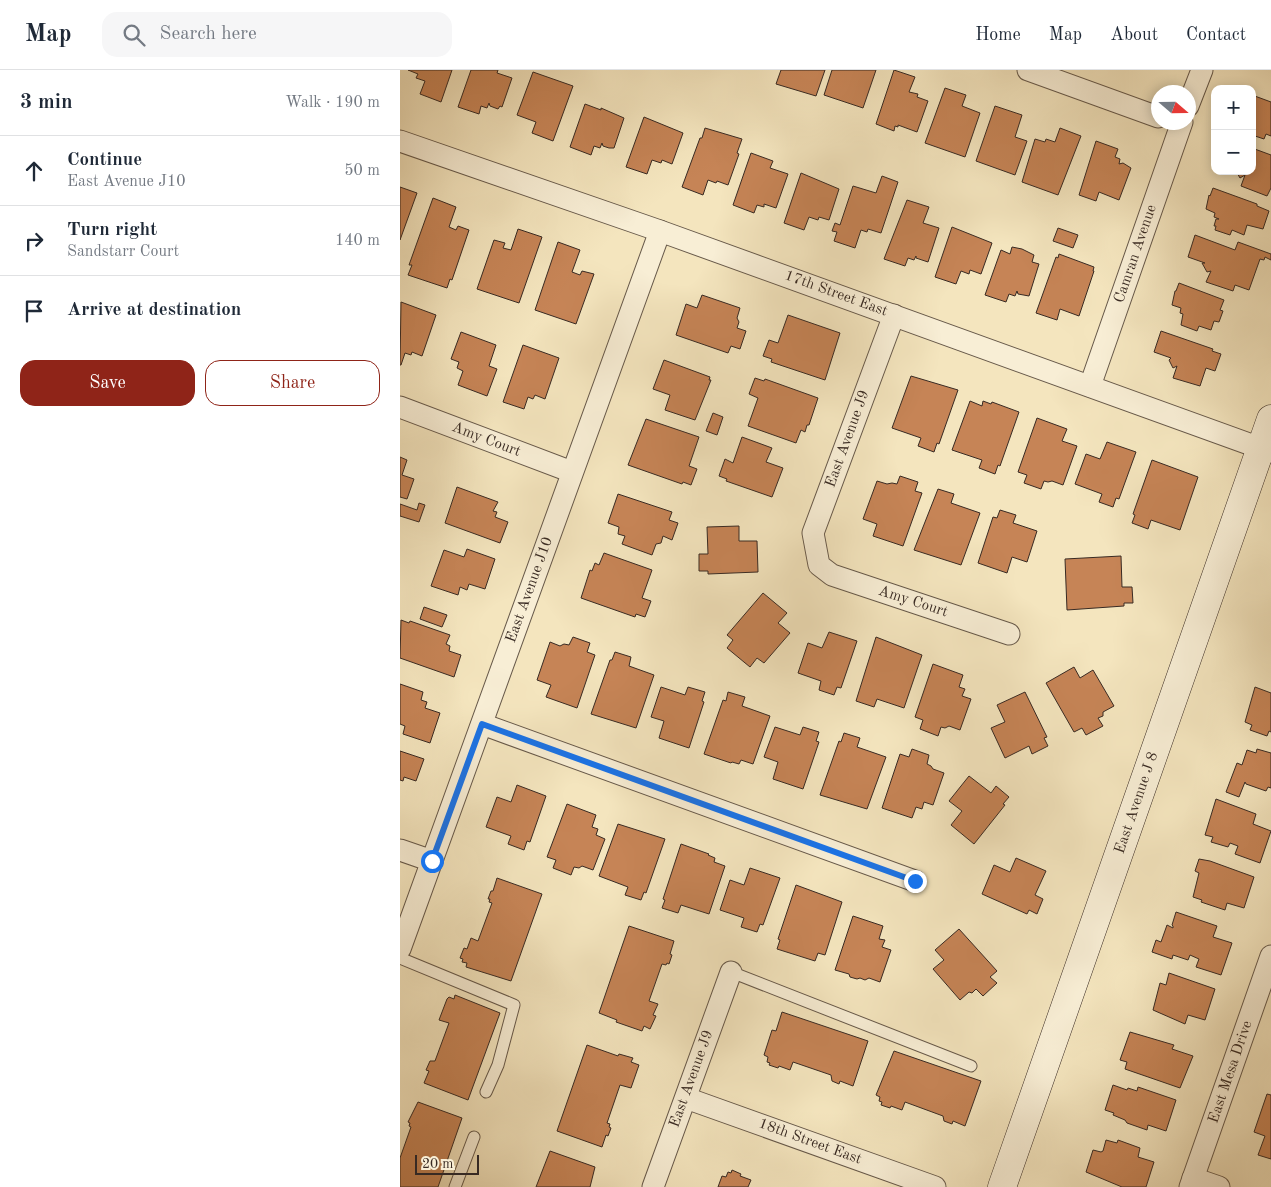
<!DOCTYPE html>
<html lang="en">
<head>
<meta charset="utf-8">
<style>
  body { margin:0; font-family:"Old Standard TT",serif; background:#f6f6f7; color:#1f2937 }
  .controls { position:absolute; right:15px; top:15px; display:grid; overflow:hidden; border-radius:10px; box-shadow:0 2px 12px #0003 }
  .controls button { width:45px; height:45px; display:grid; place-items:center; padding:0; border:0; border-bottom:1px solid #e0e1e3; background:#fff; color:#1f2937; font:25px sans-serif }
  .compass { position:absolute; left:751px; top:15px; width:45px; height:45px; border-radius:50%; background:#fff; box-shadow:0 2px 12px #0003; rotate:110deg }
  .scale { position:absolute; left:15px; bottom:12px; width:64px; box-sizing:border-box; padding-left:5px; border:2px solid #382a23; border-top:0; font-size:14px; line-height:18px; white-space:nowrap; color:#382a23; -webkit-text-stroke:4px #f8eed5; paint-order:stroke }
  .stop { position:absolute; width:15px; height:15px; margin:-11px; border:4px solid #1a73e8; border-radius:50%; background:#fff }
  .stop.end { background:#1a73e8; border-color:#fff; box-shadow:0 1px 5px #0008 }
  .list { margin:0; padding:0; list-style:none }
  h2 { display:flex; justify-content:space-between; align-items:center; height:65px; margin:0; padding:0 20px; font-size:21px }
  h2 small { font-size:16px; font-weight:400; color:#747a83 }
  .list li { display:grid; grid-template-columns:32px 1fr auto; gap:15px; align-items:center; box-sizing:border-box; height:70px; padding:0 20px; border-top:1px solid #e0e1e3 }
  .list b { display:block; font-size:19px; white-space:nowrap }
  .list p { margin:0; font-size:16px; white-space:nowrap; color:#747a83 }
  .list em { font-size:16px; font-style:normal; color:#747a83 }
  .actions { display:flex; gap:10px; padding:15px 20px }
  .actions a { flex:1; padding:11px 0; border:1px solid #8f2418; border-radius:15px; text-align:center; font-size:18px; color:#8f2418 }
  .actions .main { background:#8f2418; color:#fff }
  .icon { flex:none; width:28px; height:28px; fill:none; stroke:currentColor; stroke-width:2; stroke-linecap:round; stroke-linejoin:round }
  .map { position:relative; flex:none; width:871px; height:1117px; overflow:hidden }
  header { display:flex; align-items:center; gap:30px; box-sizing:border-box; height:70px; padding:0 25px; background:#fff; border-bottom:1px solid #e0e1e3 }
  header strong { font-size:24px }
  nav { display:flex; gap:28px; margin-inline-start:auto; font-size:18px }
  .search { width:350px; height:45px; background:#f6f6f7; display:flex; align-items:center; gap:12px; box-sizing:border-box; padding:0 18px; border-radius:15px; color:#747a83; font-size:19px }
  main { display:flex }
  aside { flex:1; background:#fff }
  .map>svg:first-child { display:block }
</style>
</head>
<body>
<header>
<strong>Map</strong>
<div class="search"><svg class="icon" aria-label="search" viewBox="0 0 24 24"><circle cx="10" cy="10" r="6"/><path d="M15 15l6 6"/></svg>Search here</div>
<nav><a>Home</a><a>Map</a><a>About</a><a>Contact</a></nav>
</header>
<main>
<aside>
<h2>3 min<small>Walk · 190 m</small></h2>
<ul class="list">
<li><svg class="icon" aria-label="ahead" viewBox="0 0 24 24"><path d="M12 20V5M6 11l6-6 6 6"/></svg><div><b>Continue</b><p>East Avenue J10</p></div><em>50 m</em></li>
<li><svg class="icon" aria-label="right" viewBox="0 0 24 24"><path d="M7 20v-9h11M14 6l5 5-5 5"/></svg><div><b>Turn right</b><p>Sandstarr Court</p></div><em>140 m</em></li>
<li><svg class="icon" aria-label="arrive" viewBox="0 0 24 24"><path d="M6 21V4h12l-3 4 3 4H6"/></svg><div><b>Arrive at destination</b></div></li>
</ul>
<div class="actions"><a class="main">Save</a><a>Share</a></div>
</aside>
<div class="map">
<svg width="871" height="1117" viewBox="0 0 871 1117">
  <rect width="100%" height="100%" fill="#f4e5be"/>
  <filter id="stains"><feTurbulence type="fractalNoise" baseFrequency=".004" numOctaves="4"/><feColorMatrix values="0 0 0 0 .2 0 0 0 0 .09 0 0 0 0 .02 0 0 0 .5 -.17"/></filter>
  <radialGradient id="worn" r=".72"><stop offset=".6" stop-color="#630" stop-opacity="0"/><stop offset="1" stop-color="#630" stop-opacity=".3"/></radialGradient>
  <g fill="#c68456" stroke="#382a23">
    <polygon points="8,0 52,0 41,32 20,24 25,11 16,8 18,4"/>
    <polygon points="71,0 98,0 97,3 112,8 102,37 100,36 98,39 90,36 89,33 87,38 81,36 79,44 58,37"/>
    <polygon points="381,0 425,0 416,26 376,14"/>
    <polygon points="432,0 476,0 463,38 424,25"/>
    <polygon points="494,0 515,7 509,22 518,24 517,27 528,31 517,62 498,55 498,57 495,56 494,61 476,54"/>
    <polygon points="133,2 173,16 153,71 132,63 136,52 117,45"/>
    <polygon points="545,18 566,25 562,36 580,43 565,87 525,73"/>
    <polygon points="852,25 871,32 871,66 866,64 864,69 852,65"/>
    <polygon points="185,34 201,40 201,38 224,48 214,78 209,78 203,76 202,73 200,78 194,76 191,85 170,77"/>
    <polygon points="595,36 622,45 615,67 627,71 615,105 576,91"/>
    <polygon points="244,47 283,63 272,94 262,90 261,93 252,90 247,104 226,97"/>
    <polygon points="305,58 342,69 337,83 339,84 328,115 317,111 316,113 308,110 303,125 282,117 300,68 302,68"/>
    <polygon points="660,58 681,66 658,125 622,112 635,69 645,72 646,69 655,72"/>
    <polygon points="696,71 718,79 715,87 720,89 719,94 723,93 731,98 719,130 699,122 696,131 679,125"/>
    <polygon points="852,78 871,85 871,118 867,126 841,116 845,105 840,108 836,101 852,101"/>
    <polygon points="351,83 373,91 370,98 388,104 376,138 364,134 364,137 357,135 354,143 333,135"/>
    <polygon points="401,103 439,119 429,150 419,147 418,150 409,147 404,160 384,153"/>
    <polygon points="482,106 498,112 481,163 468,159 467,162 461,160 455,178 434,171 437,162 432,161 435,153 440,155 453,116 476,123"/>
    <polygon points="0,117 17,123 0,170"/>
    <polygon points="813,118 857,134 857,136 869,141 863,159 847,155 844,165 832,160 830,165 815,160 816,156 814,156 816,149 819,149 814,147 815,143 806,139 809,125 810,126"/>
    <polygon points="33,128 56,137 49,157 56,160 58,156 69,160 52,210 50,209 47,218 8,205 12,195 9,195"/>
    <polygon points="507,130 529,137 523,153 539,158 528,192 516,188 516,186 514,190 508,188 505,196 484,189"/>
    <polygon points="552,157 592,173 581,204 570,200 569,204 561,201 556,214 535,207"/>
    <polygon points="658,158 678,165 673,178 653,171"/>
    <polygon points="118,159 142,167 119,233 77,219 94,170 105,173 103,178 111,180"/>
    <polygon points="795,165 835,180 838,172 871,184 871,190 865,187 864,190 860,189 849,220 835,215 833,221 806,212 811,201 807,202 802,193 805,193 788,187"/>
    <polygon points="158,172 180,180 172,202 180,205 182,201 194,204 176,254 135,240"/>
    <polygon points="612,177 622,179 634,185 632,192 639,194 629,226 618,224 617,221 615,226 609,224 606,232 585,225 601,180 610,184"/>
    <polygon points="659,184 694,197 693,201 694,201 679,246 660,239 657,250 636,243 656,187 658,188"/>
    <polygon points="779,213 824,230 820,240 823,241 819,252 814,251 811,260 799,256 797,261 781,255 783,244 780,243 781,238 772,235 775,221 776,221"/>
    <polygon points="302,225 340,238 337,248 339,252 337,258 346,261 340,279 331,276 328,283 276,265 286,234 297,238"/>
    <polygon points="1,232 36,245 22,286 12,282 11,285 5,283 1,295 0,295"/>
    <polygon points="388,245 440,263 425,310 371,292 372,289 363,286 369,270 378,273"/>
    <polygon points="761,261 813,279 812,281 821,284 815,301 806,298 800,316 773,308 777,296 773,298 769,290 771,288 754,282"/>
    <polygon points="61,262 96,275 89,296 97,299 87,326 58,315 63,301 57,298 59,292 51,289"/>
    <polygon points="123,275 159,288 145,329 135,325 133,329 128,327 124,339 103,332"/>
    <polygon points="264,290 310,307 309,310 311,310 295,350 265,340 270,325 253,319"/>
    <polygon points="511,306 558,320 539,374 537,373 534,382 518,376 521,368 492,358"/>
    <polygon points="355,308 364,311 365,309 418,328 409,355 407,355 405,362 401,360 396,373 348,356 358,328 349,324"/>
    <polygon points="570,331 582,336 583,331 591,334 592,332 619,342 600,396 598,395 595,404 579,398 582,390 552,380"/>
    <polygon points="313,343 323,347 317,365 306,361"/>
    <polygon points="637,348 667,359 662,371 677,376 663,415 652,411 648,412 644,411 641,419 624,413 627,405 618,402"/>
    <polygon points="246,349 299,367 289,396 297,399 291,415 283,412 282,414 228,395"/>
    <polygon points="342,367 372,378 366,392 383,398 372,427 326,411 327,409 319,406 325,389 333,393"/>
    <polygon points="707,372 736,382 719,429 716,428 713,437 699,432 702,424 675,414 686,384 700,389"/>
    <polygon points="0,387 7,390 2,405 14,409 7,429 0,427"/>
    <polygon points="752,390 798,407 780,460 751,450 748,459 732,453 735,445 733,444"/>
    <polygon points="500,406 518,412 515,421 522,423 503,476 473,466 477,454 463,449 477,411 487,414 492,413 497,414"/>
    <polygon points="57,417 98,432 93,441 97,442 95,447 108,452 100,473 45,453"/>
    <polygon points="538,419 554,424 551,433 580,443 561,495 514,480"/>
    <polygon points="218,424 272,442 269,450 278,453 272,470 263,466 261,473 256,474 252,485 222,474 225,466 218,464 219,457 208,453"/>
    <polygon points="19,433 25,435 19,452 0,446 0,434 17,440"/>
    <polygon points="600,440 616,445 613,453 637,461 627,492 612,487 607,503 578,493 593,447 597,448"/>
    <polygon points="339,456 339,471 357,471 358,502 308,504 308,501 299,501 299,484 308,484 307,457"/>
    <polygon points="67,479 95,489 85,519 69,514 67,520 60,517 58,525 31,516 44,480 64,487"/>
    <polygon points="204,483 252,500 242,528 251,531 245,547 236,544 235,547 181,528 190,500 192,501 195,493 199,495"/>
    <polygon points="721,486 722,517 732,517 733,533 724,533 724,536 667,540 665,489"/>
    <polygon points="363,523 387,543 378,553 390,563 364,593 357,588 350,597 327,578 333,570 327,565"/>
    <polygon points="24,537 47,545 42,557 20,549"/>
    <polygon points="1,550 9,553 10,551 50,565 46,574 50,576 49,581 61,585 54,607 0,588"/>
    <polygon points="429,562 457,571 441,618 437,617 434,625 419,620 421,611 398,603 408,573 422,578"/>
    <polygon points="173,567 190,573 187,582 195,585 177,638 146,627 151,615 137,610 150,572 160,576 164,574 169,575"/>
    <polygon points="476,567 522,585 504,638 477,629 474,637 456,631"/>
    <polygon points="215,582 231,587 229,596 254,605 236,658 191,644 210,590 212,590"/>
    <polygon points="533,594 563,605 559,617 565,619 562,626 571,629 560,660 549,656 545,658 541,657 538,666 520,659 523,650 515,647"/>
    <polygon points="674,597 680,608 693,600 714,636 703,642 703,646 698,648 703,656 686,665 682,658 674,662 646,613"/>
    <polygon points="0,614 23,622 21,630 27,632 25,638 40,643 30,673 3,664 5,656 0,654"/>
    <polygon points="261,617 285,625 288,617 305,622 302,631 304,632 289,678 259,668 264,651 251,647"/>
    <polygon points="855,617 871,623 871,662 869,661 867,666 850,660 852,655 845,652"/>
    <polygon points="328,622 345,627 342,636 370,646 353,694 341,690 339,694 332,692 331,693 304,684 323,630 326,631"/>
    <polygon points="625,622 647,667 644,668 648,676 632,684 629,676 605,688 591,658 605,652 597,635"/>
    <polygon points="375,657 400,665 403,657 419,662 416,671 419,672 403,719 373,709 378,692 364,687"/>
    <polygon points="444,663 460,668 457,677 486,687 467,739 420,725 439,671 441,672"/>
    <polygon points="512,679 529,685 527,694 531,696 533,699 544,703 533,735 524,732 522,739 516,737 512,748 482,738 500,684 509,687"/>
    <polygon points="857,679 871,683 871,718 868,717 866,721 846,714 845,712 839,727 826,722 837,693 842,695 847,680 856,683"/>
    <polygon points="0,681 24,689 16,711 4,707 3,711 0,710"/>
    <polygon points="569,706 591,723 596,716 609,727 603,734 605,735 574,774 551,755 562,741 549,731"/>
    <polygon points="117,715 146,726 130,772 127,771 124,780 108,774 111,766 86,757 97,727 111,732"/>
    <polygon points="816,729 856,744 853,754 871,761 860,793 835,784 838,776 830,773 828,777 811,772 813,767 805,765"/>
    <polygon points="167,734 196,745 192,757 198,759 196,765 205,769 193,800 182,796 179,798 174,797 171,805 153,798 156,790 147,787"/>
    <polygon points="218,754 265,769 246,823 244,822 241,830 225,825 228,817 199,806"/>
    <polygon points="281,774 309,784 308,785 315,788 314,792 325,796 309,844 281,835 278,843 262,838 265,830 263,829"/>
    <polygon points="616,788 646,801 635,825 643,829 637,844 629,840 627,844 582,824 594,795 610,802"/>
    <polygon points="799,789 810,791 854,807 844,838 827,833 825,840 801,832 802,830 793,827 799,803 795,801"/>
    <polygon points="350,798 380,808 363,855 360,854 357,862 341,857 344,848 320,840 330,810 344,815"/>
    <polygon points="97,808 142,824 111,911 66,897 67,893 62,892 63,889 60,888 64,878 67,879 71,868 78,871 92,833 89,832 90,829 88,829 91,821 93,821"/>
    <polygon points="396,815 442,832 425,885 418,883 415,891 377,879 380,870 378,869"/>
    <polygon points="776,842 817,856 813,867 832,873 821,905 796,897 799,889 790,885 788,890 773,885 772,889 752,882 756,870 761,872 767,855 773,858 773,856 772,855"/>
    <polygon points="453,846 483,856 479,869 485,870 482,877 491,880 480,912 469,908 465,910 460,908 457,909 450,907 449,904 435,900"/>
    <polygon points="229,856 274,871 270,884 272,885 269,894 267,893 266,895 262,894 249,931 258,934 253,945 256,946 250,959 244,956 242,961 216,952 217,950 199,943"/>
    <polygon points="559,859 597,901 590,907 597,913 583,926 576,919 572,923 569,922 560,930 533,899 544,890 535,880"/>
    <polygon points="769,903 815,919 805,950 788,945 785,954 753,940 760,913 766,915"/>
    <polygon points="55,925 100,943 68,1030 24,1013 29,1001 26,1000 30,991 35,991 49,953 39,950 47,929 49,927 54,929"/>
    <polygon points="382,942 468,971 453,1016 440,1011 439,1014 432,1011 431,1005 393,992 390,1000 379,996 378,998 369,995 370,993 367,992 368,987 364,985 372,960 376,961"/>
    <polygon points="730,962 774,975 772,979 793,986 780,1018 725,999 727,992 720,990"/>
    <polygon points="187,975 218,986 219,984 233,988 231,992 239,995 231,1018 220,1015 207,1053 210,1054 209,1057 211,1058 208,1066 206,1065 202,1077 157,1061"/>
    <polygon points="494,981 581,1011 565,1056 553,1051 552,1054 544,1051 543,1046 505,1032 502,1040 491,1036 490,1038 481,1035 482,1032 479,1031 480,1027 476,1025"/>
    <polygon points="713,1015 727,1020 728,1018 737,1021 738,1017 776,1030 766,1061 748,1055 747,1060 727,1053 725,1050 713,1045 714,1043 705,1040"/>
    <polygon points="867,1024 871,1025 871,1089 858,1085 865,1066 854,1062"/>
    <polygon points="18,1032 62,1048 38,1117 0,1117 0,1088 11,1057 9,1056 10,1053 8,1052"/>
    <polygon points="706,1070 717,1073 718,1070 740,1078 738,1087 754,1092 746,1117 722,1117 686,1102 693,1080 701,1082 703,1081"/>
    <polygon points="150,1081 195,1097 190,1117 136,1117"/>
    <polygon points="332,1100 341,1104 340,1106 351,1110 348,1117 318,1117 322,1106 326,1107 328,1102 331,1103"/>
  </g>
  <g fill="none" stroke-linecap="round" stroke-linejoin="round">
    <defs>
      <g id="lane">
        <polyline points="0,888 114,935 98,995 86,1022"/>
        <polyline points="331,902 571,996"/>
        <polyline points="55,1117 74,1067"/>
      </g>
      <g id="street">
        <polyline points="628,0 758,47"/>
        <polyline points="788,36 802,0"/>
        <polyline points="0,71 260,161 871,382"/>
        <polyline points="494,245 413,463 419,495 432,505 609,564"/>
        <polyline points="690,316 782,52"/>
        <polyline points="0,337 172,402"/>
        <polyline points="82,654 515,811"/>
        <polyline points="0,780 32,791"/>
        <polyline points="0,879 260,161"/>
        <polyline points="286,1028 535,1117"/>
        <polyline points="793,1108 819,1117"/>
        <polyline points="253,1117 331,902"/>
        <polyline points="790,1117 871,886"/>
      </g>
      <polyline id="secondary" points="602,1117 871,349"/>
    </defs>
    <use href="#lane" stroke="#67594a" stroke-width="13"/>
    <use href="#street" stroke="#67594a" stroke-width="23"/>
    <use href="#secondary" stroke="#382a23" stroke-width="29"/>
    <use href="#lane" stroke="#f8eed5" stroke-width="11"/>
    <use href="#street" stroke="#f8eed5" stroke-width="21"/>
    <use href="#secondary" stroke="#f8eed5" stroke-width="28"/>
  </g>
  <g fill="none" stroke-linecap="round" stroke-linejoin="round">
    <polyline stroke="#1a73e8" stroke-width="6" points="32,791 82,654 515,811"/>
  </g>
  <g text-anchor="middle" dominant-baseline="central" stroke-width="4" stroke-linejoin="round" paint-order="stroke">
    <g font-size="15" fill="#382a23" stroke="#f8eed5">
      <text transform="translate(736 184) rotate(-71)">Camran Avenue</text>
      <text transform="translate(436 224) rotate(20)">17th Street East</text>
      <text transform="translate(448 369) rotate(-70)">East Avenue J9</text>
      <text transform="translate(86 370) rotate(21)">Amy Court</text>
      <text transform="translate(130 520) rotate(-70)">East Avenue J10</text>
      <text transform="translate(513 532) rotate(18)">Amy Court</text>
      <text transform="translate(737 733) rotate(-71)">East Avenue J 8</text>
      <text transform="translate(831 1002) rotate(-71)">East Mesa Drive</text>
      <text transform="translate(292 1009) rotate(-70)">East Avenue J9</text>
      <text transform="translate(410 1072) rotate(20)">18th Street East</text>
    </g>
  </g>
  <rect width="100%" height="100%" filter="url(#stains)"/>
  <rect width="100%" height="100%" fill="url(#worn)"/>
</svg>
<div class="controls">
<button>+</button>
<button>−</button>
</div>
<svg class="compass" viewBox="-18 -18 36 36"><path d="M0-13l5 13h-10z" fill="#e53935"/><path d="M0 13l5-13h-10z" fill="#747a83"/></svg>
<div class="scale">20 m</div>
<div class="stop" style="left:32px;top:791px"></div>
<div class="stop end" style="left:515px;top:811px"></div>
</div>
</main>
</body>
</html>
